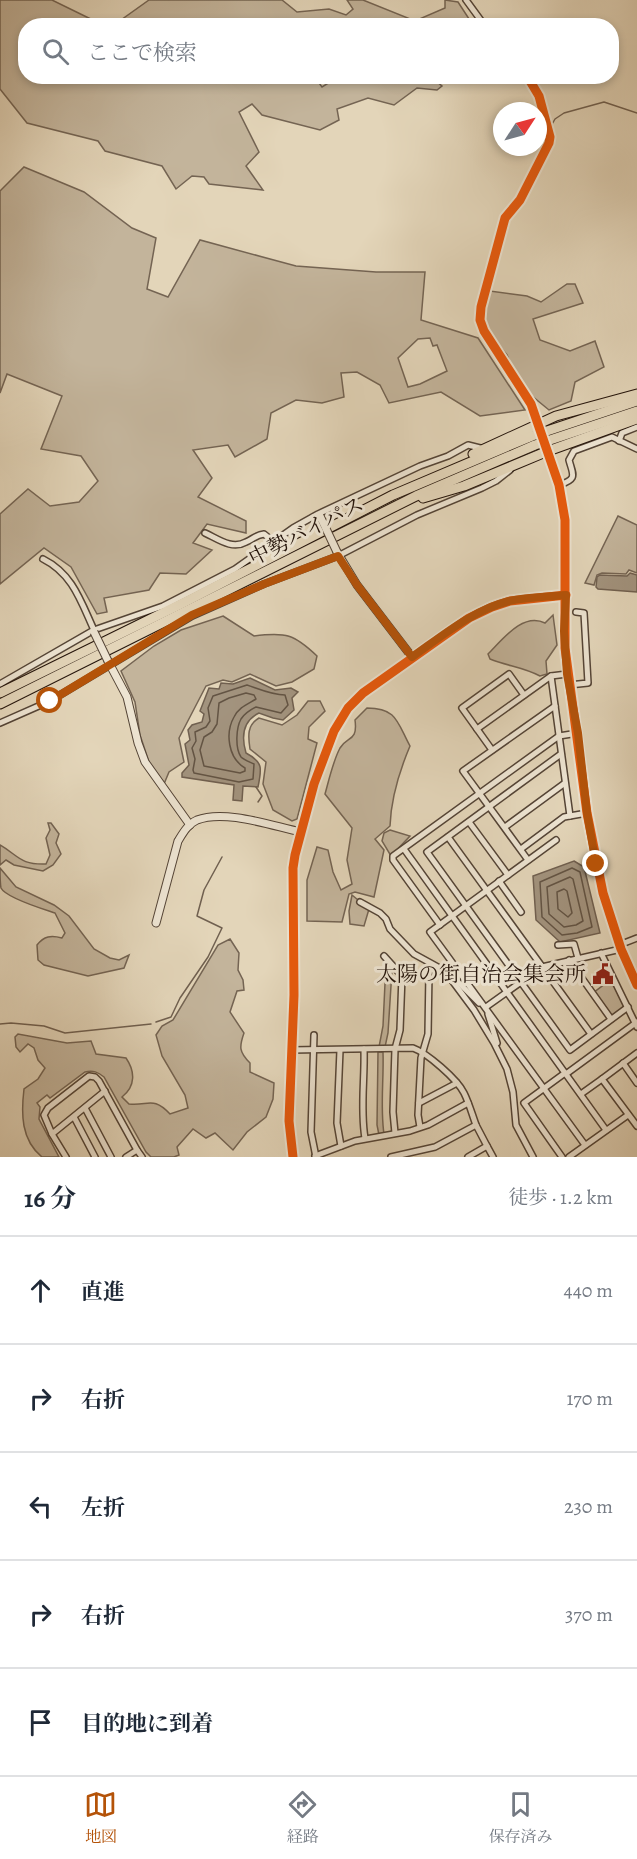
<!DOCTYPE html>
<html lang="ja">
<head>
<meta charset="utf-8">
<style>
  body { margin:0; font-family:Alegreya,"Noto Serif JP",serif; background:#f6f6f7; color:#1f2937 }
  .compass { position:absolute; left:493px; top:102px; width:54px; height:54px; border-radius:50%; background:#fff; box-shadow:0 3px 9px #0003; rotate:54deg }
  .stop { position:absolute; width:18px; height:18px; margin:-14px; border:4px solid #b45309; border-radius:50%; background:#fff }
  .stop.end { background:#b45309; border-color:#fff; box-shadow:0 2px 6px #0008 }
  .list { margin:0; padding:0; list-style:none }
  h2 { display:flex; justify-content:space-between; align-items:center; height:78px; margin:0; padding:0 24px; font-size:26px }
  h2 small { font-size:20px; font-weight:400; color:#747a83 }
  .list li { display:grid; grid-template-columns:39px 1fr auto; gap:18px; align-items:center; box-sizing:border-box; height:108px; padding:0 24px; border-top:2px solid #e0e1e3 }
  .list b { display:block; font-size:22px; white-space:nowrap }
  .list em { font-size:20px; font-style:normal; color:#747a83 }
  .icon { flex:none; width:33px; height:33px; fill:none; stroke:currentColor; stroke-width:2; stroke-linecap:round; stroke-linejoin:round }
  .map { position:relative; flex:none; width:637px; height:1157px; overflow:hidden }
  .search { position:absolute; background:#fff; box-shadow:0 3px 9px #0003; left:18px; right:18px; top:18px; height:66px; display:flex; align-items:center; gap:15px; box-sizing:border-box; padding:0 21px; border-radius:24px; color:#747a83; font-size:22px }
  .sheet { height:618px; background:#fff }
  nav { display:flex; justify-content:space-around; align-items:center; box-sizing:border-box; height:84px; border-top:2px solid #e0e1e3; background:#fff; font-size:16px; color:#747a83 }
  nav a { display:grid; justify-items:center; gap:3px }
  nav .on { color:#b45309 }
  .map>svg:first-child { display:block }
</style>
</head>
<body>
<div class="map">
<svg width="637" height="1157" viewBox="0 0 637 1157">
  <rect width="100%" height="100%" fill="#e3d5b9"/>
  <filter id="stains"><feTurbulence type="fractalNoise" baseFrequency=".00333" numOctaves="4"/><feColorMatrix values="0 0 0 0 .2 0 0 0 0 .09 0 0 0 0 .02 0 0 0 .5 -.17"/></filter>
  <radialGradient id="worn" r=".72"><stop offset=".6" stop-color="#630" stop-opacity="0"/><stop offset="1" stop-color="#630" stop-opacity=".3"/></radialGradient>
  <g fill="#c3b49b" stroke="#746453" stroke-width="1.5" fill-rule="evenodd">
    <polygon points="0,0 52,0 103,25 26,26 26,76 314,76 322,87 338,77 430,76 442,86 437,90 417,88 394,105 368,98 337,109 339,120 320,130 262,115 252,104 239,112 259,152 246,166 263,190 209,184 204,177 192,176 176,189 162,166 105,151 98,141 27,123 0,89"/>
    <polygon points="149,0 282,0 297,12 329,9 346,15 353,9 347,0 363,0 415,21 445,8 445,0 458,2 473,25 114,25"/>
    <path d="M24,167L84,192L132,228L156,238L147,289L168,297L200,240L296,266L376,272H425L421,320L478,338L525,410L480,416L441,392L389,403L380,385L357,372L341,373L344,397L322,403L296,400L271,413L267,439L235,457L228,445L193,450L212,478L198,497L246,521V533L207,524L193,543L212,550L186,574L160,573L149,590L104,598L107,612L97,614L71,567L44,548L0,584V514L28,489L50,506L79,502L98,481L81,456L41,449L62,396L7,374L0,393V191ZM430,338L433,346L437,345L447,371L420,384L408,387L398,358L418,339Z"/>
    <polygon points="567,284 575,284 583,303 533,319 540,340 570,351 595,341 604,367 575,382 571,401 549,410 532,396 514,372 507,355 491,336 485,322 485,304 490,291 527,296 541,302"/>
    <polygon points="618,516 637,525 637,573 629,570 626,574 602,573 597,575 594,585 585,583"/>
    <path d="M553,615L557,645L546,661L547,674L540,676C523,667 507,666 490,659L488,654C503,639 523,612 545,623Z"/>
    <path d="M223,616L254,636C286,632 294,634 317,656L314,669L292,682L276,686L250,674L232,682L223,680L206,686L179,738L184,762L169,772L164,784L149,762L140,735L135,702L121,671L154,646L181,630Z"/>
    <path d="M308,701H320L325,711L309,727L308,739L317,743L297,819L292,821L273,810L263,784L266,762L250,749C248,736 247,725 259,718L282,725L297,715Z"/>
    <path d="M367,708C397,708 397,722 410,746C399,772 391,797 390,826L375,839L384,850L374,897L355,892L349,894L342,922L307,921V880L317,847L328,850L333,872L341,890L352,884L347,860L352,828L325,794C329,780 333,761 340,748C347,736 358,742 355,720Z"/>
    <path d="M48,823H51L59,834L56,843L61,854L53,865L43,871L14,865L6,860L0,865V845C19,856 20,865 46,864L50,855L46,838L50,830Z"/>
    <polygon points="390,830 410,836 391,856 382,841 384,833"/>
    <path d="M0,868L16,887L54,905L69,916L94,949L110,958L119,960L129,955L124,968L88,976L44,965L38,960L37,945C44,936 51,935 62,938L65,933L55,913C43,909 6,898 1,888C0,883 0,874 0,868Z"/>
    <polygon points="352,895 369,909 364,926 350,924 349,911"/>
    <path d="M230,939L239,953L238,970L243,980L244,990L237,991L230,1012L244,1033C239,1047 239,1052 250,1063V1072L274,1083L273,1099L266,1117L247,1132L233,1150L215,1133L206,1138L193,1129L177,1147L179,1155L174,1157H151L146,1152L104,1077C98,1072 93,1070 85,1072L50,1098L47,1095L37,1103L40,1107L39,1119L59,1157H42C21,1140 21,1114 24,1089L38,1079L45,1068L38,1060L34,1048L28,1044L20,1052L16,1047L15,1037L18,1034L67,1043L91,1041L96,1054L126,1058C135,1071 136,1086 122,1097L129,1104C149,1106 153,1096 170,1114L188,1108L185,1095L162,1056L156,1035L162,1026L173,1020L218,945Z"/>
    <polygon points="386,962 392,970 388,1033 385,1047 379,1047 383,1026"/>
    <polygon points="613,978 627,1007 611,1018 593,993"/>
    <path d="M378,1052H383C384,1079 380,1107 384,1134L379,1135L377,1125Z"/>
  </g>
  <g fill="#a2937e" stroke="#706050" stroke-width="1.5">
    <polygon points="630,573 637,575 637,592 598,589 596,587 597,577 600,575 627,576"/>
    <path d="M250,678L275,690L291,688L298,692L292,698L294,710L283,720L273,718L259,713C243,721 241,736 246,753C263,762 262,768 258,787L243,786L242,801L233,800L234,785L182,777V773L189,765L185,744L190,740L188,730L192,725L202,722L204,714L200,711L209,688L219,689L221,683L233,684Z"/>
    <polygon points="574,861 584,867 600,933 560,942 536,920 533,876"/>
  </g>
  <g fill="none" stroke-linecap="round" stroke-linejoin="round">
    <g stroke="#635444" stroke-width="1.5">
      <path d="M247,685C259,689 272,695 285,695L288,705L281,713L256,707C250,710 245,713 241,719C236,728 235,748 241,757C244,760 250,762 254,764L253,779L239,782L194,773L193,770L195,759L192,748L196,741L195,732L206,727L210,721L208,708L213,696Z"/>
      <path d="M246,693L254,695L256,699C248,704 239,707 234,717C225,733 228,758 245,768V771L240,773L204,766L200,750L204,737L212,732L217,724L219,703L229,698Z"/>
      <polygon points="572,868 580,872 592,927 577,933 562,935 542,917 540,882"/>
      <polygon points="570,877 573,879 583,921 576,925 564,927 549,914 547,887"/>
      <polygon points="564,889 567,891 572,913 568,917 558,909 557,892"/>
    </g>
    <g stroke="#706050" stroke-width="1.5">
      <polyline points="551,126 555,119 564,113 604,102 637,113"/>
      <polyline points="256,787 262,796 258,802"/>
      <polyline points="156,1022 171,1017 180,998 208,957 222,928 197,916 204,890 222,857"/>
      <polyline points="0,1024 11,1023 44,1026 65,1033 151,1024"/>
    </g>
    <defs>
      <g id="minor">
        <polyline points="466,0 485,26"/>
        <polyline points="527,76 539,96 550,137 549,143 520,200 505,218 480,313 484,331 531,404 538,423"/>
        <polyline points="619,441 622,433 637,427"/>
        <path d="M559,485C578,479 573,475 569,460L574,451L612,437L637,449"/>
        <path d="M205,533C218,539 232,550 246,542C253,539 256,535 264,534L274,542"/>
        <path d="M43,559C73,574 81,602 94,630"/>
        <polyline points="551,676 570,816"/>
        <polyline points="0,684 94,630 163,606 235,569 293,528 318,514 420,466 448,456 468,445 484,449"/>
        <polyline points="569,685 588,683 584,613 576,612"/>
        <polyline points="0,723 50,701 192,616 264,584 338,556 417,515 482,488 496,481 510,470"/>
        <polyline points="477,729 551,676 567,674"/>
        <polyline points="492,750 462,708 509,674 524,695"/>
        <polyline points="561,754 427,852 570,1050 628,1007"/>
        <polyline points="469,822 508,875"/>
        <polyline points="505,827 565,783"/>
        <polyline points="448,837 591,1034"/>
        <polyline points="556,840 430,932 585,1145"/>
        <polyline points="404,849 606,1130"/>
        <polyline points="521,849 564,817 587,813"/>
        <polyline points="528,860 463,771 555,706"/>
        <polyline points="499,881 521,912"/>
        <polyline points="360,902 380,913 386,919 390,929 414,954 445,971 474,1010 494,1043 507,1069 513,1092 516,1125 533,1157"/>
        <polyline points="440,925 393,860 393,856 559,736 578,733"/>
        <polyline points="558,945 574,944 578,958"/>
        <polyline points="619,945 637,938"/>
        <polyline points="601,953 637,1027"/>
        <polyline points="384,956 402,976 413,976 429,972 428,1034 421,1058 418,1115 420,1127"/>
        <polyline points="569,960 611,1019"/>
        <polyline points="456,980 479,1003"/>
        <polyline points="486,1007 542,967 621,949"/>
        <polyline points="488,1014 497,1043"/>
        <polyline points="314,1035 311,1132 316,1157"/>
        <path d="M364,1049C365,1079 360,1109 365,1138"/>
        <path d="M291,1050L413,1048C427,1053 457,1079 464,1093C469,1103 472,1114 476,1125"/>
        <polyline points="340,1050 337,1123 341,1146"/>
        <polyline points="637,1053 602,1079 637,1126"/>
        <polyline points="623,1063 637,1083"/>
        <polyline points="566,1074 637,1022"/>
        <polyline points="581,1094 602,1079"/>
        <polyline points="419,1103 457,1083"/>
        <polyline points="85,1108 111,1157"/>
        <polyline points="74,1117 95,1157"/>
        <polyline points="395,1133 393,1112 395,1049 400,1030 402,976"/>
        <polyline points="52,1134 105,1091"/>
        <polyline points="487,1146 493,1157"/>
        <polyline points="315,1156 355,1141 410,1131 428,1125 468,1103"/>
        <polyline points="66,1157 52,1134 44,1115 48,1108 89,1076 95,1077 99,1081 137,1150"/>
        <polyline points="126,1157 137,1150 142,1157"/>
        <polyline points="391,1157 435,1147 476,1125 487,1146 468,1157"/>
        <polyline points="562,1157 524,1103 565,1073"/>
        <polyline points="569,1157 628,1115"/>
      </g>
      <g id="tertiary">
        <polyline points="548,451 559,485 565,520 565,648 587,813 603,893 621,949 637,985"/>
        <polyline points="337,552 357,585 412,657"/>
        <polyline points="108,661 127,697 138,743 145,762 190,825"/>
        <path d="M156,923L178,841C183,833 188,824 197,820C225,809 272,826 301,832"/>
        <polyline points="293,1157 289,1121 294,995 293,868 295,855 314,784 334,731 348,708 363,693 469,618 492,607 510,601 566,595"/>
      </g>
      <g id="trunk">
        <polyline points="473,454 556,416 637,394"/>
        <polyline points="423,498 464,486 548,451 637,419"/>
        <polyline points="0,693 181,604 393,495 532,436 637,401"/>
        <polyline points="0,704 416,496 535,445 637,411"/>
      </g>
    </defs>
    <use href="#minor" stroke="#544436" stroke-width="8"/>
    <use href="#tertiary" stroke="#544436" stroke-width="9"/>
    <use href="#trunk" stroke="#24140b" stroke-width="11"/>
    <use href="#minor" stroke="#ede4d2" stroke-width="5"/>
    <use href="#tertiary" stroke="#ede4d2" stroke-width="7"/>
    <use href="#trunk" stroke="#e3d5b9" stroke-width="9"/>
    <defs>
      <g id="tertiary-bridge">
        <polyline points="538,423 548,451"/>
        <polyline points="320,516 337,552"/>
        <polyline points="94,632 108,661"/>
      </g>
    </defs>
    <use href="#tertiary-bridge" stroke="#544436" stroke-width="9" stroke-linecap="butt"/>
    <use href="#tertiary-bridge" stroke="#ede4d2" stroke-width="7"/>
    <defs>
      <g id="cycleway">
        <polyline points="527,76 539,96 550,137 549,143 520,200 505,218 481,307 480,320 484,331 531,404 559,485 565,520 565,648 587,813 603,893 621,949 637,985"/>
        <polyline points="293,1157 289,1121 294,995 293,868 295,855 314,784 334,731 348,708 363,693 469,618 492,607 510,601 566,595"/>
      </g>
    </defs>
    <use href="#cycleway" stroke="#ede4d2" stroke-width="13"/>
    <use href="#cycleway" stroke="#e8590c" stroke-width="9"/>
  </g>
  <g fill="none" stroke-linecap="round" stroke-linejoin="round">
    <path stroke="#b45309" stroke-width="8" d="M50,701L192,615L264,584L338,556L357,585L412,657C442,636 473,610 509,601C528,597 547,597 566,595L564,631L567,674L578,733L587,813L596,864"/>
  </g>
  <defs>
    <symbol id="civic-bare" viewBox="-9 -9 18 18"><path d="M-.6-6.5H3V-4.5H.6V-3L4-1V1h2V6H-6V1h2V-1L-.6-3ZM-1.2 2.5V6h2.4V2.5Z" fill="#8f2418" stroke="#ede4d2" stroke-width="2.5" paint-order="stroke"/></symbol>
  </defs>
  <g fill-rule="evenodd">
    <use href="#civic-bare" x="588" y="959" width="30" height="30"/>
  </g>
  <g text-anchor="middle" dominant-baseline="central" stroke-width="6" stroke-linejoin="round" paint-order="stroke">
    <g font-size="21" fill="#24140b" stroke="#ede4d2">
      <text transform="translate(306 531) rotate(-27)">中勢バイパス</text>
    </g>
    <g font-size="21" fill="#24140b" stroke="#ede4d2" text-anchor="end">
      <text x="586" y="974">太陽の街自治会集会所</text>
    </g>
  </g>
  <rect width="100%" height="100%" filter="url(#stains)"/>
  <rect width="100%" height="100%" fill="url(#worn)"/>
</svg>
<svg class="compass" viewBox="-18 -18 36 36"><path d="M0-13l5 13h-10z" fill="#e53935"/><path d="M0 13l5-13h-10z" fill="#747a83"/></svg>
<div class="stop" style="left:50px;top:701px"></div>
<div class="stop end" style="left:596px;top:864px"></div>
<div class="search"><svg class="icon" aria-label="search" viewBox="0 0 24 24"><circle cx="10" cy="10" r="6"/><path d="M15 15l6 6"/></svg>ここで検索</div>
</div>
<section class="sheet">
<h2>16 分<small>徒歩 · 1.2 km</small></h2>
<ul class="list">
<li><svg class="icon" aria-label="ahead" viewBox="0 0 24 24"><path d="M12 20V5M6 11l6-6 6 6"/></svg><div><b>直進</b></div><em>440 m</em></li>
<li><svg class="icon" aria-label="right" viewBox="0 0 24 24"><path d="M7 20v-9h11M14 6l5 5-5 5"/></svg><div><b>右折</b></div><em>170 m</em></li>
<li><svg class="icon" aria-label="left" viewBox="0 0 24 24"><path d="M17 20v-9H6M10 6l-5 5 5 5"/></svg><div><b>左折</b></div><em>230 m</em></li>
<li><svg class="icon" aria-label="right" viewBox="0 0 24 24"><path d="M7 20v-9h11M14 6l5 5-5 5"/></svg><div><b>右折</b></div><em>370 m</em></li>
<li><svg class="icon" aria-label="arrive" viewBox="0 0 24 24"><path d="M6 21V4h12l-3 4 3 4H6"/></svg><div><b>目的地に到着</b></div></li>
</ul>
</section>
<nav>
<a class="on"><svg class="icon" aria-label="map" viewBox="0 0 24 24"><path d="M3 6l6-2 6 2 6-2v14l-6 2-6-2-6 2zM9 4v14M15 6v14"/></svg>地図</a>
<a><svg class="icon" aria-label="directions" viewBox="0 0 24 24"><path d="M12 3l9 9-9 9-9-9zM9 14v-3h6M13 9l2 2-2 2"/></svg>経路</a>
<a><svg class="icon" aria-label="saved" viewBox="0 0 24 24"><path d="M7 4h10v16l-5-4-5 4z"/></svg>保存済み</a>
</nav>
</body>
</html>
